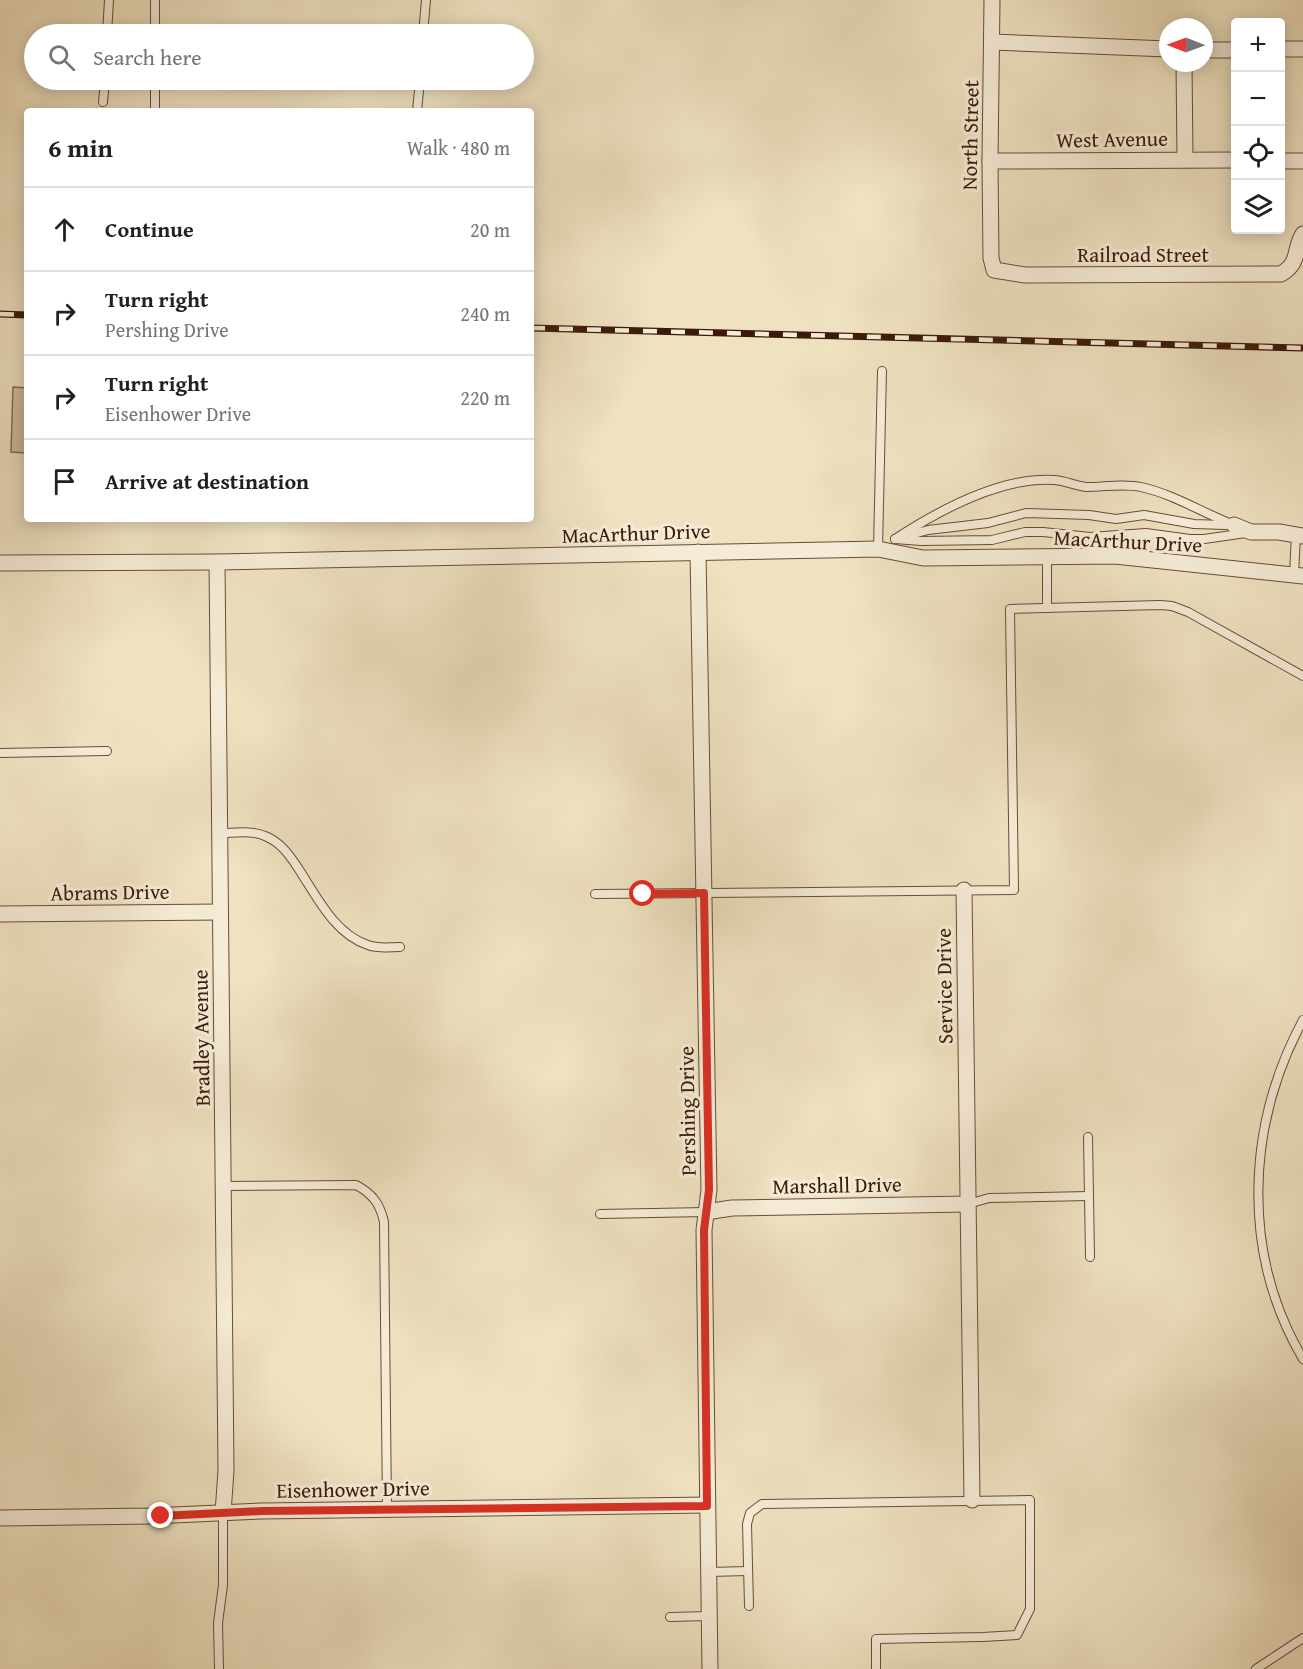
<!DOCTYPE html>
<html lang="en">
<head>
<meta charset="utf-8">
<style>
  body { margin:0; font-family:"Gentium Book Plus",serif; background:#f6f6f6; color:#202124 }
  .controls { position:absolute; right:18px; top:18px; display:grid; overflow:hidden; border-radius:6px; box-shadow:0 3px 15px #0003 }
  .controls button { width:54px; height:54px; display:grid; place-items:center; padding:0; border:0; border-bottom:2px solid #e0e0e0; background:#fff; color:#202124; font:30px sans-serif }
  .compass { position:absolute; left:1159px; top:18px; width:54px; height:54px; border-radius:50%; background:#fff; box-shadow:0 3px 15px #0003; rotate:271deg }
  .stop { position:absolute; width:18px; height:18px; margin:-14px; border:4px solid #d93025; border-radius:50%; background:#fff }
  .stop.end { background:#d93025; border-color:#fff; box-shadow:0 2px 6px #0008 }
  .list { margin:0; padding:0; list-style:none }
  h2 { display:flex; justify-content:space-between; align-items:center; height:78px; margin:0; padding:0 24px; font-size:26px }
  h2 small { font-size:20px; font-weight:400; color:#757577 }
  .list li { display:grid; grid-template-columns:39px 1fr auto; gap:18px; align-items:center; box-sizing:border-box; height:84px; padding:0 24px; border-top:2px solid #e0e0e0 }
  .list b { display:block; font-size:22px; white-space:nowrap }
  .list p { margin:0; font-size:20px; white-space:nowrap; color:#757577 }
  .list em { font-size:20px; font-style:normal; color:#757577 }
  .icon { flex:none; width:33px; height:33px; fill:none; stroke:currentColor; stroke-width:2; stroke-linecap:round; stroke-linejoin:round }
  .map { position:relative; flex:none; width:1303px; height:1669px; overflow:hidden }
  .search { position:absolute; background:#fff; box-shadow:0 3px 15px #0003; left:24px; top:24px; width:510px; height:66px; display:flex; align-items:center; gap:15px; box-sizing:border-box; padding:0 21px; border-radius:33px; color:#757577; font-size:22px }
  .panel { position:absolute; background:#fff; box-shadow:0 3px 15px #0003; left:24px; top:108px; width:510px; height:414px; border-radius:6px }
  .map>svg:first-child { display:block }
</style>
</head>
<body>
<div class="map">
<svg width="1303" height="1669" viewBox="0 0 1303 1669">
  <rect width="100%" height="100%" fill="#efe2c1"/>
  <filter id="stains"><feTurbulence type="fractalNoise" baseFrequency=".00333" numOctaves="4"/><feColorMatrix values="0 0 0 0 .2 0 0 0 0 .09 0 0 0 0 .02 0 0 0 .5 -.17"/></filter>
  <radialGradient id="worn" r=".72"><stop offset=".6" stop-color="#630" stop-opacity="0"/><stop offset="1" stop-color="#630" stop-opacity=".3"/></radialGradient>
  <polygon fill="#d1c0a2" stroke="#866d56" stroke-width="1.5" points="13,387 27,388 27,453 11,452"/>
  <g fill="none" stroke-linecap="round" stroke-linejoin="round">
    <defs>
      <g id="lane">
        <polyline points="107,34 109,0"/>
        <polyline points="155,34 155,0"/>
        <polyline points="423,34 426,0"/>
        <polyline points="155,80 155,111"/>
        <polyline points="103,102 105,80"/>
        <polyline points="417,111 420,80"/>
        <polyline points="903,537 928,530 988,523 1026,513 1089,515 1116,519 1144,515 1194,524 1225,525"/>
        <path d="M895,539C938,511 1002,476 1055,480C1066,481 1076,486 1086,487C1104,487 1124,483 1141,487C1173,494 1203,513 1234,525"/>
        <polyline points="895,539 921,541 992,540 1025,532 1043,532 1090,537 1146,533 1190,539 1204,539 1246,533"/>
        <polyline points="878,549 882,371"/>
        <polyline points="1294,575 1296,534"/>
        <polyline points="1047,608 1047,556"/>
        <polyline points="0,753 107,751"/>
        <path d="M219,833C234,833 252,830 265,836C280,842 289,854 298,868C316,895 334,934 368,945C378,949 390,947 400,947"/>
        <polyline points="595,894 1014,890 1010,609 1160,605 1172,606 1188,612 1303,676"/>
        <path d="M1303,1020C1246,1126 1241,1254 1303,1359"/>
        <polyline points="1088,1137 1090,1257"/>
        <path d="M223,1186L356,1185C373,1194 380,1204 384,1222L387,1509"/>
        <polyline points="968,1204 989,1198 1089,1196"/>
        <polyline points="600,1214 706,1212"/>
        <polyline points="709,1572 748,1571"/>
        <polyline points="749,1606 747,1524 750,1513 762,1504 1030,1500 1030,1609 1017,1635 983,1637 876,1639 876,1669"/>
        <polyline points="670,1617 709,1616"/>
        <polyline points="219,1669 218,1623 223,1585 223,1513"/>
        <polyline points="1256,1669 1303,1638"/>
      </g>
      <g id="street">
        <path d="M992,0L990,161L991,258L994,270L1025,275L1281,274C1301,262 1293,250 1303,234"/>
        <polyline points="993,42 1168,49"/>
        <polyline points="1280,49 1303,49"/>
        <polyline points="1204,50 1236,50"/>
        <polyline points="1184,63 1185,159"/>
        <polyline points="990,161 1236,160"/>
        <polyline points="1280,161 1303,161"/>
        <polyline points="1234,525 1251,532 1279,532 1303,536"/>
        <polyline points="698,552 709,1190 704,1230 710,1669"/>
        <polyline points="217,562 226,1471 223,1513"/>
        <polyline points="0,563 217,562 878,549 923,558 1115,556 1303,576"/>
        <polyline points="964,890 972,1500"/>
        <polyline points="0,914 220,912"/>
        <polyline points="706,1212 732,1208 968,1204"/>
        <polyline points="0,1518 152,1516 262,1511 707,1505"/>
      </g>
    </defs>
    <use href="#lane" stroke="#694c37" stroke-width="10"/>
    <use href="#street" stroke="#694c37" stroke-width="17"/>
    <use href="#lane" stroke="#f5ecd7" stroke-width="8"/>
    <use href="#street" stroke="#f5ecd7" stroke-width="15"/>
    <defs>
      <g id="rail">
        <polyline points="0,314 27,315"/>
        <polyline points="531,328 1303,348"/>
      </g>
    </defs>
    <use href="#rail" stroke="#3c1a09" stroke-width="7"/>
    <use href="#rail" stroke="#f5ecd7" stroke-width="4.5" stroke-dasharray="14" stroke-linecap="butt"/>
  </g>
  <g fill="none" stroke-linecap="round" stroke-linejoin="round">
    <polyline stroke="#d93025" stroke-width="8" points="161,1516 262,1511 707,1506 704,1230 709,1190 704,893 643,894"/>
  </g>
  <g text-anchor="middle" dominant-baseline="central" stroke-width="6" stroke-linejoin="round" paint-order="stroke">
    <g font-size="21" fill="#3c1a09" stroke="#f5ecd7">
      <text transform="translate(970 135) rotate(-89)">North Street</text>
      <text transform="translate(1112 139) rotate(-1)">West Avenue</text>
      <text x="1143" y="254">Railroad Street</text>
      <text transform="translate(636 533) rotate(-2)">MacArthur Drive</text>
      <text transform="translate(1128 541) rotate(3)">MacArthur Drive</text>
      <text transform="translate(110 892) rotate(-1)">Abrams Drive</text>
      <text transform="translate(944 986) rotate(-91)">Service Drive</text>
      <text transform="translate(201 1038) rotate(-91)">Bradley Avenue</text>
      <text transform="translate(687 1111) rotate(-91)">Pershing Drive</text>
      <text transform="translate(837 1185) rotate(-1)">Marshall Drive</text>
      <text transform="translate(353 1489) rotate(-1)">Eisenhower Drive</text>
    </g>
  </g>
  <rect width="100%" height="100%" filter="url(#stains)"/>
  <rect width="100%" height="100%" fill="url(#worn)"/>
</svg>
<div class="controls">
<button>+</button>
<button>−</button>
<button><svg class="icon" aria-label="locate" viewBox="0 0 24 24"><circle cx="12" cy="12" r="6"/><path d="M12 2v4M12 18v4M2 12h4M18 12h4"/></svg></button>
<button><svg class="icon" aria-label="layers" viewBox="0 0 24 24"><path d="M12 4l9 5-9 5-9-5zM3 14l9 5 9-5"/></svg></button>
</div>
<svg class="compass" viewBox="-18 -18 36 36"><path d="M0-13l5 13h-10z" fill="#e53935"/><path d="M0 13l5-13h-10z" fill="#757577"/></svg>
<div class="stop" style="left:643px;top:894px"></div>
<div class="stop end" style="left:161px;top:1516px"></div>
<div class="search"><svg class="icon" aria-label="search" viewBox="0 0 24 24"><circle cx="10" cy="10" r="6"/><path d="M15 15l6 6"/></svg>Search here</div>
<section class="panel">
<h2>6 min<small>Walk · 480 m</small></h2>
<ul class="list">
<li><svg class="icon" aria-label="ahead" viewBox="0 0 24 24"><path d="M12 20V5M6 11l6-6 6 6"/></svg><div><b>Continue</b></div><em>20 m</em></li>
<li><svg class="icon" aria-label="right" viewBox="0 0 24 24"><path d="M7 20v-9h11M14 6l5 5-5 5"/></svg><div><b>Turn right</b><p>Pershing Drive</p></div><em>240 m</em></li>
<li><svg class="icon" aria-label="right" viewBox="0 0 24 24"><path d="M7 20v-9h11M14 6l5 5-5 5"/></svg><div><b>Turn right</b><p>Eisenhower Drive</p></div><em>220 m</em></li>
<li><svg class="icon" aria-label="arrive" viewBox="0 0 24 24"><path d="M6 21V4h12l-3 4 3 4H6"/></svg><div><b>Arrive at destination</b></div></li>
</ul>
</section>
</div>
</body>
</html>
